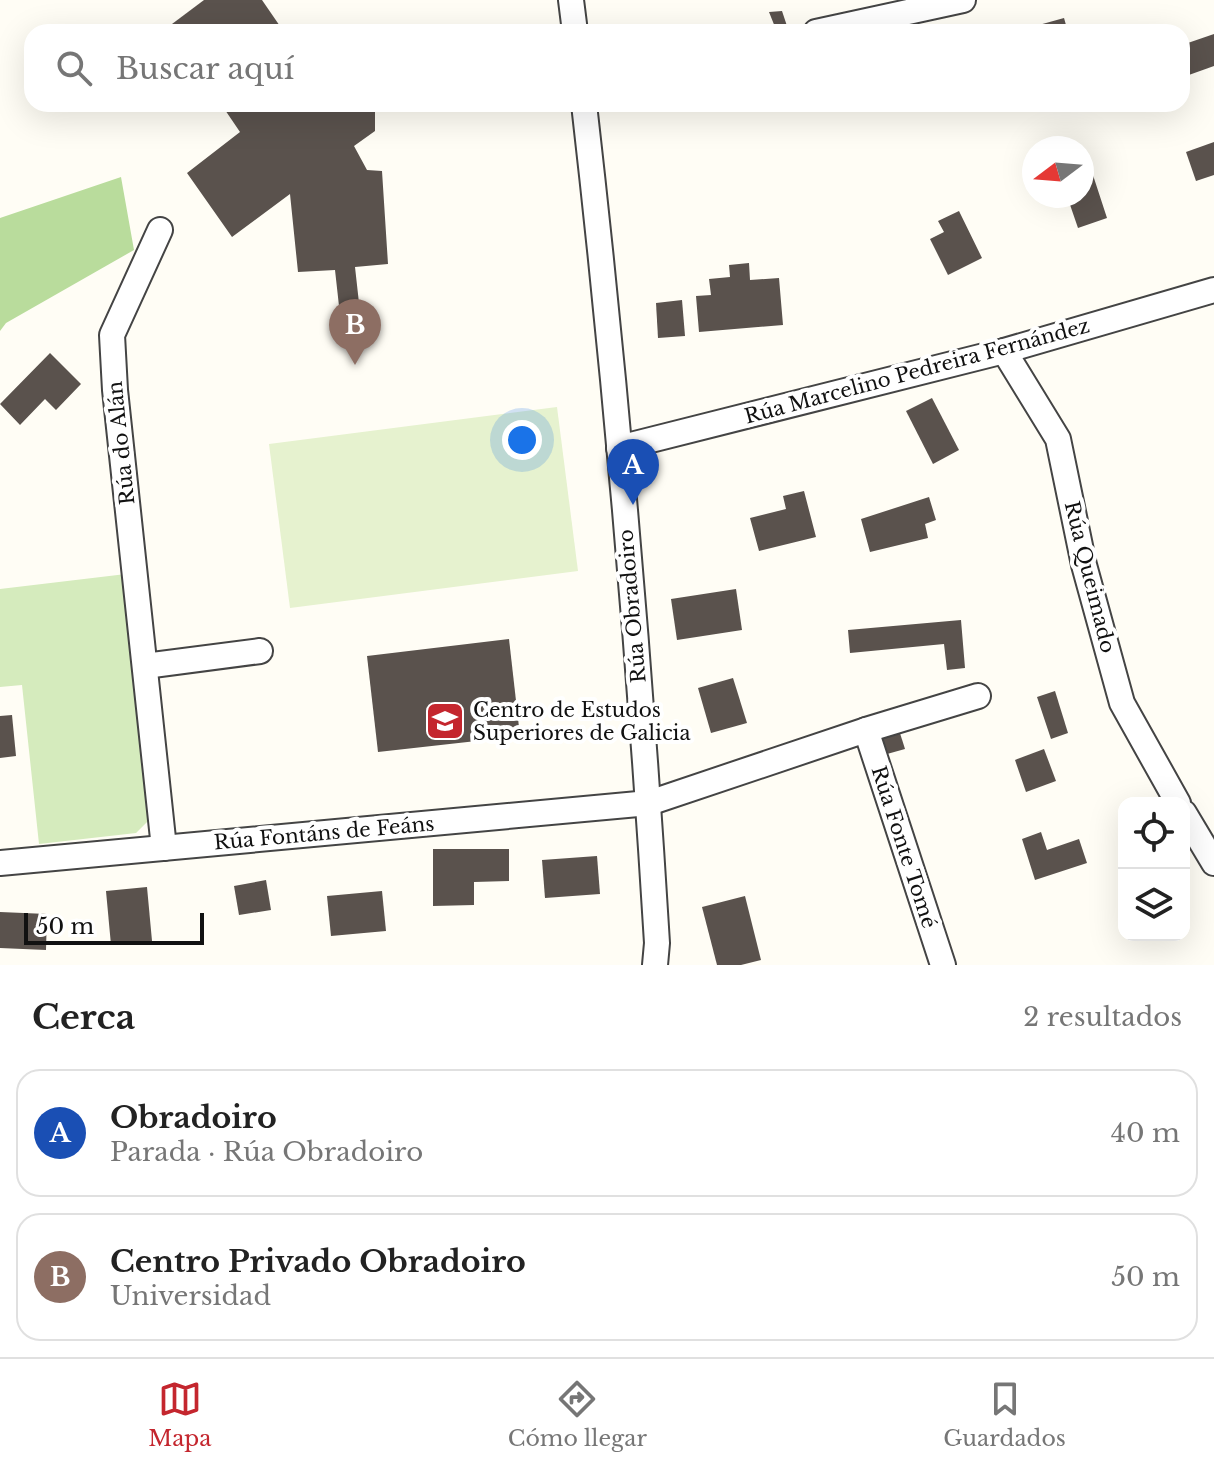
<!DOCTYPE html>
<html lang="es">
<head>
<meta charset="utf-8">
<style>
  body { margin:0; font-family:"Libre Baskerville",serif; background:#f2f2f2; color:#222 }
  .controls { position:absolute; right:24px; bottom:24px; display:grid; overflow:hidden; border-radius:16px; box-shadow:0 8px 32px #0002 }
  .controls button { width:72px; height:72px; display:grid; place-items:center; padding:0; border:0; border-bottom:2px solid #e0e0e0; background:#fff; color:#222; font:40px sans-serif }
  .compass { position:absolute; left:1022px; top:136px; width:72px; height:72px; border-radius:50%; background:#fff; box-shadow:0 8px 32px #0002; rotate:254deg }
  .scale { position:absolute; left:24px; bottom:20px; width:180px; box-sizing:border-box; padding-left:8px; border:4px solid #111; border-top:0; font-size:22px; line-height:28px; white-space:nowrap; color:#111; -webkit-text-stroke:6px #fff; paint-order:stroke }
  .you { position:absolute; left:522px; top:440px; width:28px; height:28px; margin:-20px; border:6px solid #fff; border-radius:50%; background:#1a73e8; box-shadow:0 0 0 12px #1a73e833 }
  .badge { display:grid; place-items:center; width:52px; height:52px; border-radius:50%; background:#c4262e; color:#fff; font-size:26px; font-weight:700 }
  .pin { position:absolute; translate:-50% -66px; filter:drop-shadow(0 2px 4px #0008) }
  .pin::after { content:''; position:absolute; top:42px; width:28px; height:24px; background:inherit; clip-path:polygon(0 0,100% 0,50% 100%) }
  .list { margin:0; padding:0; list-style:none }
  h2 { display:flex; justify-content:space-between; align-items:center; height:104px; margin:0; padding:0 32px; font-size:34px }
  h2 small { font-size:26px; font-weight:400; color:#767676 }
  .list li { display:grid; grid-template-columns:52px 1fr auto; gap:24px; align-items:center; box-sizing:border-box; height:128px; margin:0 16px 16px; padding:0 16px; border:2px solid #e0e0e0; border-radius:24px }
  .list b { display:block; font-size:30px; white-space:nowrap }
  .list p { margin:0; font-size:26px; white-space:nowrap; color:#767676 }
  .list em { font-size:26px; font-style:normal; color:#767676 }
  .icon { flex:none; width:44px; height:44px; fill:none; stroke:currentColor; stroke-width:2; stroke-linecap:round; stroke-linejoin:round }
  .map { position:relative; flex:none; width:1214px; height:965px; overflow:hidden }
  .search { position:absolute; background:#fff; box-shadow:0 8px 32px #0002; left:24px; right:24px; top:24px; height:88px; display:flex; align-items:center; gap:20px; box-sizing:border-box; padding:0 28px; border-radius:24px; color:#767676; font-size:30px }
  .sheet { height:392px; background:#fff }
  nav { display:flex; justify-content:space-around; align-items:center; box-sizing:border-box; height:112px; border-top:2px solid #e0e0e0; background:#fff; font-size:22px; color:#767676 }
  nav a { display:grid; justify-items:center; gap:4px }
  nav .on { color:#c4262e }
  .map>svg:first-child { display:block }
</style>
</head>
<body>
<div class="map">
<svg width="1214" height="965" viewBox="0 0 1214 965">
  <rect width="100%" height="100%" fill="#fffdf5"/>
  <polygon fill="#d5ebbd" points="126,574 149,820 136,833 39,844 22,685 0,687 0,589"/>
  <polygon fill="#b9dc9c" points="121,177 134,250 6,323 0,331 0,218"/>
  <polygon fill="#e6f2cf" points="557,407 578,571 290,608 269,444"/>
  <g fill="#5a524d">
    <polygon points="204,0 262,0 284,32 172,32 168,27"/>
    <polygon points="782,11 789,32 777,32 769,12"/>
    <polygon points="1064,18 1068,32 1029,32 1028,28"/>
    <polygon points="1214,34 1214,66 1186,76 1182,65 1182,45"/>
    <polygon points="221,104 375,104 375,131 354,146 367,170 382,171 388,264 355,267 359,303 339,306 335,270 298,272 290,194 232,237 187,173 240,132"/>
    <polygon points="1214,142 1214,175 1196,181 1186,152"/>
    <polygon points="1091,169 1107,218 1078,228 1067,196 1082,196 1082,172"/>
    <polygon points="959,211 982,258 948,275 930,239 944,232 938,221"/>
    <polygon points="749,263 750,280 779,278 783,325 699,332 696,296 711,295 709,279 730,277 729,265"/>
    <polygon points="682,300 685,336 658,338 656,303"/>
    <polygon points="50,353 81,384 56,410 45,399 20,425 0,404"/>
    <polygon points="932,398 959,450 933,464 906,411"/>
    <polygon points="804,491 816,537 759,551 750,518 786,509 783,496"/>
    <polygon points="929,497 936,520 925,524 928,538 870,552 861,519"/>
    <polygon points="736,589 742,630 677,640 671,599"/>
    <polygon points="961,620 965,668 947,670 944,644 850,653 848,630"/>
    <polygon points="509,639 520,736 378,752 367,656"/>
    <polygon points="733,678 747,723 711,733 698,688"/>
    <polygon points="1055,691 1068,733 1051,739 1037,697"/>
    <polygon points="12,715 16,756 0,758 0,716"/>
    <polygon points="899,730 905,749 887,754 880,735"/>
    <polygon points="1044,749 1056,781 1026,792 1015,760"/>
    <polygon points="1041,832 1047,850 1079,839 1087,863 1035,880 1022,839"/>
    <polygon points="433,849 509,849 509,881 474,882 474,905 433,906"/>
    <polygon points="597,856 600,894 545,898 542,860"/>
    <polygon points="266,880 271,910 239,915 234,886"/>
    <polygon points="147,887 152,941 111,945 106,891"/>
    <polygon points="382,891 386,931 331,936 327,896"/>
    <polygon points="745,896 761,960 741,965 717,965 702,907"/>
    <polygon points="0,912 47,914 46,950 0,948"/>
  </g>
  <g fill="none" stroke-linecap="round" stroke-linejoin="round">
    <defs>
      <g id="street">
        <polyline points="571,0 575,32"/>
        <polyline points="816,32 963,0"/>
        <path d="M584,104C616,383 640,663 657,943L655,965"/>
        <polyline points="160,230 112,335 115,390 164,848"/>
        <polyline points="1004,351 1058,439 1084,565 1122,703 1178,803"/>
        <polyline points="619,448 1004,351 1214,290"/>
        <polyline points="145,666 260,651"/>
        <polyline points="866,730 943,965"/>
        <polyline points="1184,813 1214,863"/>
        <polyline points="0,863 649,803 866,730 978,696"/>
      </g>
    </defs>
    <use href="#street" stroke="#444" stroke-width="28"/>
    <use href="#street" stroke="#fff" stroke-width="24"/>
  </g>
  <defs>
    <symbol id="university-square" viewBox="-11 -11 22 22"><rect x="-9" y="-9" width="18" height="18" rx="4" fill="#c4262e" stroke="#fff"/><path d="M0-5L7-2L0 1L-7-2ZM-4 1L0 2.5L4 1V4Q0 6-4 4Z" fill="#fff"/></symbol>
  </defs>
  <g fill-rule="evenodd">
    <use href="#university-square" x="423" y="699" width="44" height="44"/>
  </g>
  <g text-anchor="middle" dominant-baseline="central" stroke-width="8" stroke-linejoin="round" paint-order="stroke">
    <g font-size="20" fill="#111" stroke="#fff">
      <text transform="translate(917 371) rotate(-15)">Rúa Marcelino Pedreira Fernández</text>
      <text transform="translate(121 443) rotate(-96)">Rúa do Alán</text>
      <text transform="translate(1090 577) rotate(76)">Rúa Queimado</text>
      <text transform="translate(632 606) rotate(-95)">Rúa Obradoiro</text>
      <text transform="translate(324 833) rotate(-5)">Rúa Fontáns de Feáns</text>
      <text transform="translate(904 847) rotate(72)">Rúa Fonte Tomé</text>
    </g>
    <g font-size="20" fill="#111" stroke="#fff" text-anchor="start">
      <text x="473" y="710">Centro de Estudos<tspan x="473" dy="23">Superiores de Galicia</tspan></text>
    </g>
  </g>
</svg>
<div class="controls">
<button><svg class="icon" aria-label="locate" viewBox="0 0 24 24"><circle cx="12" cy="12" r="6"/><path d="M12 2v4M12 18v4M2 12h4M18 12h4"/></svg></button>
<button><svg class="icon" aria-label="layers" viewBox="0 0 24 24"><path d="M12 4l9 5-9 5-9-5zM3 14l9 5 9-5"/></svg></button>
</div>
<svg class="compass" viewBox="-18 -18 36 36"><path d="M0-13l5 13h-10z" fill="#e53935"/><path d="M0 13l5-13h-10z" fill="#767676"/></svg>
<div class="scale">50 m</div>
<div class="you"></div>
<div class="pin badge" style="left:633px;top:505px;background:#1a4fb4">A</div>
<div class="pin badge" style="left:355px;top:365px;background:#8d6e63">B</div>
<div class="search"><svg class="icon" aria-label="search" viewBox="0 0 24 24"><circle cx="10" cy="10" r="6"/><path d="M15 15l6 6"/></svg>Buscar aquí</div>
</div>
<section class="sheet">
<h2>Cerca<small>2 resultados</small></h2>
<ul class="list">
<li><span class="badge" style="background:#1a4fb4">A</span><div><b>Obradoiro</b><p>Parada · Rúa Obradoiro</p></div><em>40 m</em></li>
<li><span class="badge" style="background:#8d6e63">B</span><div><b>Centro Privado Obradoiro</b><p>Universidad</p></div><em>50 m</em></li>
</ul>
</section>
<nav>
<a class="on"><svg class="icon" aria-label="map" viewBox="0 0 24 24"><path d="M3 6l6-2 6 2 6-2v14l-6 2-6-2-6 2zM9 4v14M15 6v14"/></svg>Mapa</a>
<a><svg class="icon" aria-label="directions" viewBox="0 0 24 24"><path d="M12 3l9 9-9 9-9-9zM9 14v-3h6M13 9l2 2-2 2"/></svg>Cómo llegar</a>
<a><svg class="icon" aria-label="saved" viewBox="0 0 24 24"><path d="M7 4h10v16l-5-4-5 4z"/></svg>Guardados</a>
</nav>
</body>
</html>
